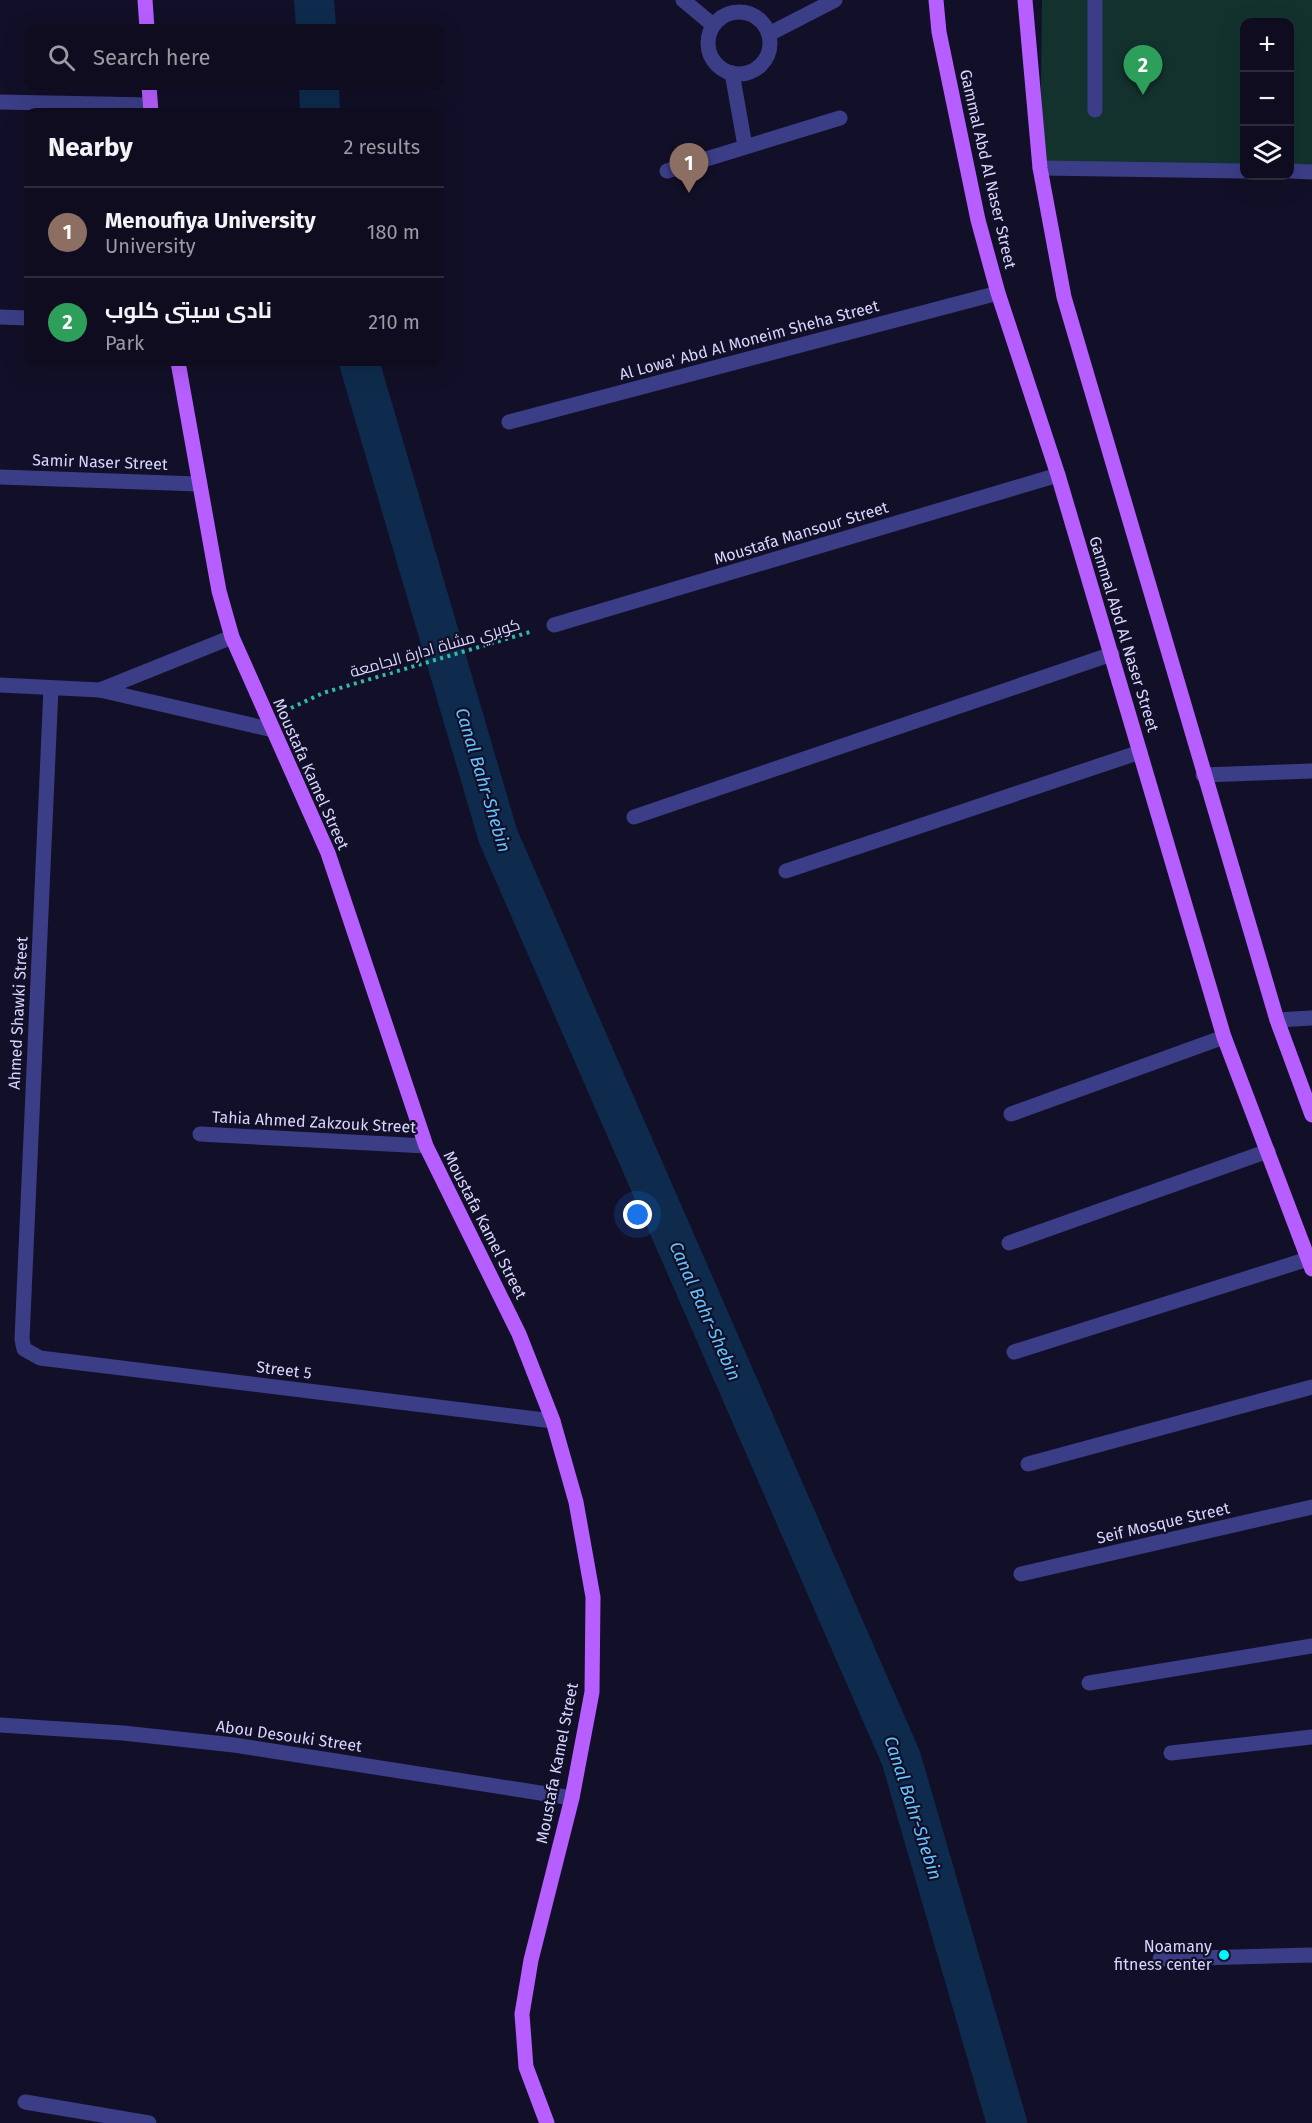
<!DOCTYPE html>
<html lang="en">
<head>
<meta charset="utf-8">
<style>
  body { margin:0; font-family:"Fira Sans",Cairo,sans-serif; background:#171527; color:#f1f3f6 }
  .controls { position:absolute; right:18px; top:18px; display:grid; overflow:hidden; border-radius:12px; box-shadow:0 6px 24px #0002 }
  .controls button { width:54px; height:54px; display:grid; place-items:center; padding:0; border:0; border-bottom:2px solid #2e2c3c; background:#0e0c1e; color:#f1f3f6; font:30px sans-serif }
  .you { position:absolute; left:638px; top:1215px; width:21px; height:21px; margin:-15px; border:4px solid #fff; border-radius:50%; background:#1a73e8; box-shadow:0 0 0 9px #1a73e833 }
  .badge { display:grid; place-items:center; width:39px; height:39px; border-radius:50%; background:#1a73e8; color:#fff; font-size:20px; font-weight:700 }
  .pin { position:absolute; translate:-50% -50px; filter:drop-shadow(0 2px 3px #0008) }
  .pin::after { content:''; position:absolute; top:32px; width:21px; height:18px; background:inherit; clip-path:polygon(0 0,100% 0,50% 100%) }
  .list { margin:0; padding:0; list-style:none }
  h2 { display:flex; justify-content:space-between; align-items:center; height:78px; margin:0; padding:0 24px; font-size:26px }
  h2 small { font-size:20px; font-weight:400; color:#9b9ba4 }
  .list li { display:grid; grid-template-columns:39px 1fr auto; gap:18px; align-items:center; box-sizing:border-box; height:90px; padding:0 24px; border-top:2px solid #2e2c3c }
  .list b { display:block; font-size:22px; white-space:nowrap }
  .list p { margin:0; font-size:20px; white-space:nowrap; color:#9b9ba4 }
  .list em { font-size:20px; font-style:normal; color:#9b9ba4 }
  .icon { flex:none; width:33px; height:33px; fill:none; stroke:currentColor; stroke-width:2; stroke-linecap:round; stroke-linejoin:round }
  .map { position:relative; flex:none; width:1312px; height:2123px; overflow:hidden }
  .search { position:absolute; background:#0e0c1e; box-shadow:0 6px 24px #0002; left:24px; top:24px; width:420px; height:66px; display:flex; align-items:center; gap:15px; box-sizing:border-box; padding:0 21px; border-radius:12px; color:#9b9ba4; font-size:22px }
  .panel { position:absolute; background:#0e0c1e; box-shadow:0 6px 24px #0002; left:24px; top:108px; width:420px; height:258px; border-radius:12px }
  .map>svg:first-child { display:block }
</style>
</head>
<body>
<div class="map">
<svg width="1312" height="2123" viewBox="0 0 1312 2123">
  <rect width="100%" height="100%" fill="#121028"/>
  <polygon fill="#13322e" points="1042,0 1312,0 1312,172 1290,171 1290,22 1244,22 1244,171 1040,168"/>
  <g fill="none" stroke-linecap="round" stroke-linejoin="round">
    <g stroke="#0e2b4d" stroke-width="40">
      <polyline points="314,0 316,28"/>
      <polyline points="319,86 320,112"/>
      <polyline points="359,362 498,836 901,1758 1007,2123"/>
    </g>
    <polyline stroke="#30baa7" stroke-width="4" stroke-dasharray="3 4.5" stroke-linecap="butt" points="291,708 323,693 530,632"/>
    <g stroke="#3b3e86" stroke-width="15">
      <polyline points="683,0 713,25"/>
      <circle cx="739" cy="43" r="31"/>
      <polyline points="769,34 835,0"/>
      <polyline points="732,73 745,146"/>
      <polyline points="0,102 150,105"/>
      <polyline points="1095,110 1095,0"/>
      <polyline points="1040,168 1244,171"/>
      <polyline points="667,171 840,118"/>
      <polyline points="1290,171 1312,172"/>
      <polyline points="0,317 28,318"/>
      <polyline points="509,422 998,293"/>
      <polyline points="0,477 198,484"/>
      <polyline points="554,625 1058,475"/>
      <polyline points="0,685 100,690 273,730"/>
      <polyline points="51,688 22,1339 24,1349 40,1358 553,1421"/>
      <polyline points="100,690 232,637"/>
      <polyline points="1203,775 1312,771"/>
      <polyline points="634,817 1112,654"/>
      <polyline points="786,871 1140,752"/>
      <polyline points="1277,1020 1312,1018"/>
      <polyline points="1011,1114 1224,1037"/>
      <polyline points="200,1134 426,1146"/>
      <polyline points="1009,1243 1268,1151"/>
      <polyline points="1014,1352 1308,1259"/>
      <polyline points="1028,1464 1312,1387"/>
      <polyline points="1021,1574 1312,1507"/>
      <polyline points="1089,1683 1312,1646"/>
      <polyline points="0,1725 123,1733 234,1745 572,1798"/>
      <polyline points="1171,1753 1312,1737"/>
      <polyline points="1160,1959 1312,1955"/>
      <polyline points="25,2102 149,2123"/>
    </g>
    <g stroke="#b65eff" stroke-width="15">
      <polyline points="145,0 147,28"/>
      <polyline points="936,0 939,32 978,220 998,293 1058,475 1224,1037 1312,1269"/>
      <polyline points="1025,0 1040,168 1064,297 1277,1020 1312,1115"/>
      <polyline points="149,86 151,112"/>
      <polyline points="178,362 219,591 232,637 328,853 426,1146 519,1334 553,1421 576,1502 593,1597 592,1692 572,1798 531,1960 522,2014 526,2067 547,2123"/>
    </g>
  </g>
  <circle fill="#03f8fe" stroke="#121028" stroke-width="2" cx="1224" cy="1955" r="6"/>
  <g text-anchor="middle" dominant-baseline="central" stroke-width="4.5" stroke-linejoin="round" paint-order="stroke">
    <g font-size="16" fill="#d8d6ff" stroke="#121028">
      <text transform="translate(988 169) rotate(77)">Gammal Abd Al Naser Street</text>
      <text transform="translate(749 340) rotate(-15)">Al Lowa' Abd Al Moneim Sheha Street</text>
      <text transform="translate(100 462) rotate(2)">Samir Naser Street</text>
      <text transform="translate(801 533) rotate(-17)">Moustafa Mansour Street</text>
      <text transform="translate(1124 634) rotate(73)">Gammal Abd Al Naser Street</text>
      <text transform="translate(435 648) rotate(-16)">كوبري مشاة ادارة الجامعة</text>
      <text transform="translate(311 774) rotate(66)">Moustafa Kamel Street</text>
      <text transform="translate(18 1013) rotate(-87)">Ahmed Shawki Street</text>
      <text transform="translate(314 1122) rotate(3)">Tahia Ahmed Zakzouk Street</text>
      <text transform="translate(485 1225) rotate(63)">Moustafa Kamel Street</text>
      <text transform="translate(284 1370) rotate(7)">Street 5</text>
      <text transform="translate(1163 1523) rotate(-13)">Seif Mosque Street</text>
      <text transform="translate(289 1736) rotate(8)">Abou Desouki Street</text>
      <text transform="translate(557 1763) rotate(-79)">Moustafa Kamel Street</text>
    </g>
    <g font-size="16" fill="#d8d6ff" stroke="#121028" text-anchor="end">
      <text x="1212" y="1946">Noamany<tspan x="1212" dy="18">fitness center</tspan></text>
    </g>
    <g font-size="18" font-style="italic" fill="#65c3ff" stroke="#121028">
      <text transform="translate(483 780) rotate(73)">Canal Bahr-Shebin</text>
      <text transform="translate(705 1311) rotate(66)">Canal Bahr-Shebin</text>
      <text transform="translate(913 1808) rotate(72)">Canal Bahr-Shebin</text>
    </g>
  </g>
</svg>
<div class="controls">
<button>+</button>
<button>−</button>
<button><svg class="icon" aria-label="layers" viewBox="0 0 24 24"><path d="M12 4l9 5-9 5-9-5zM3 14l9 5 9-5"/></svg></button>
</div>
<div class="you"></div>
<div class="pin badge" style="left:689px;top:193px;background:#8d6e63">1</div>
<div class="pin badge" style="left:1143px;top:95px;background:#2e9e5b">2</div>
<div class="search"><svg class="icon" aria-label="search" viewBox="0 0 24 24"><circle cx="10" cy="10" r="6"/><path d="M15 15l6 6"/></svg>Search here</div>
<section class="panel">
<h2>Nearby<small>2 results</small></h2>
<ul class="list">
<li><span class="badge" style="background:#8d6e63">1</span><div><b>Menoufiya University</b><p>University</p></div><em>180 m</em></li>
<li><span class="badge" style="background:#2e9e5b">2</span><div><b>نادى سيتى كلوب</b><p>Park</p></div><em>210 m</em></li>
</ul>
</section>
</div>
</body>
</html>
